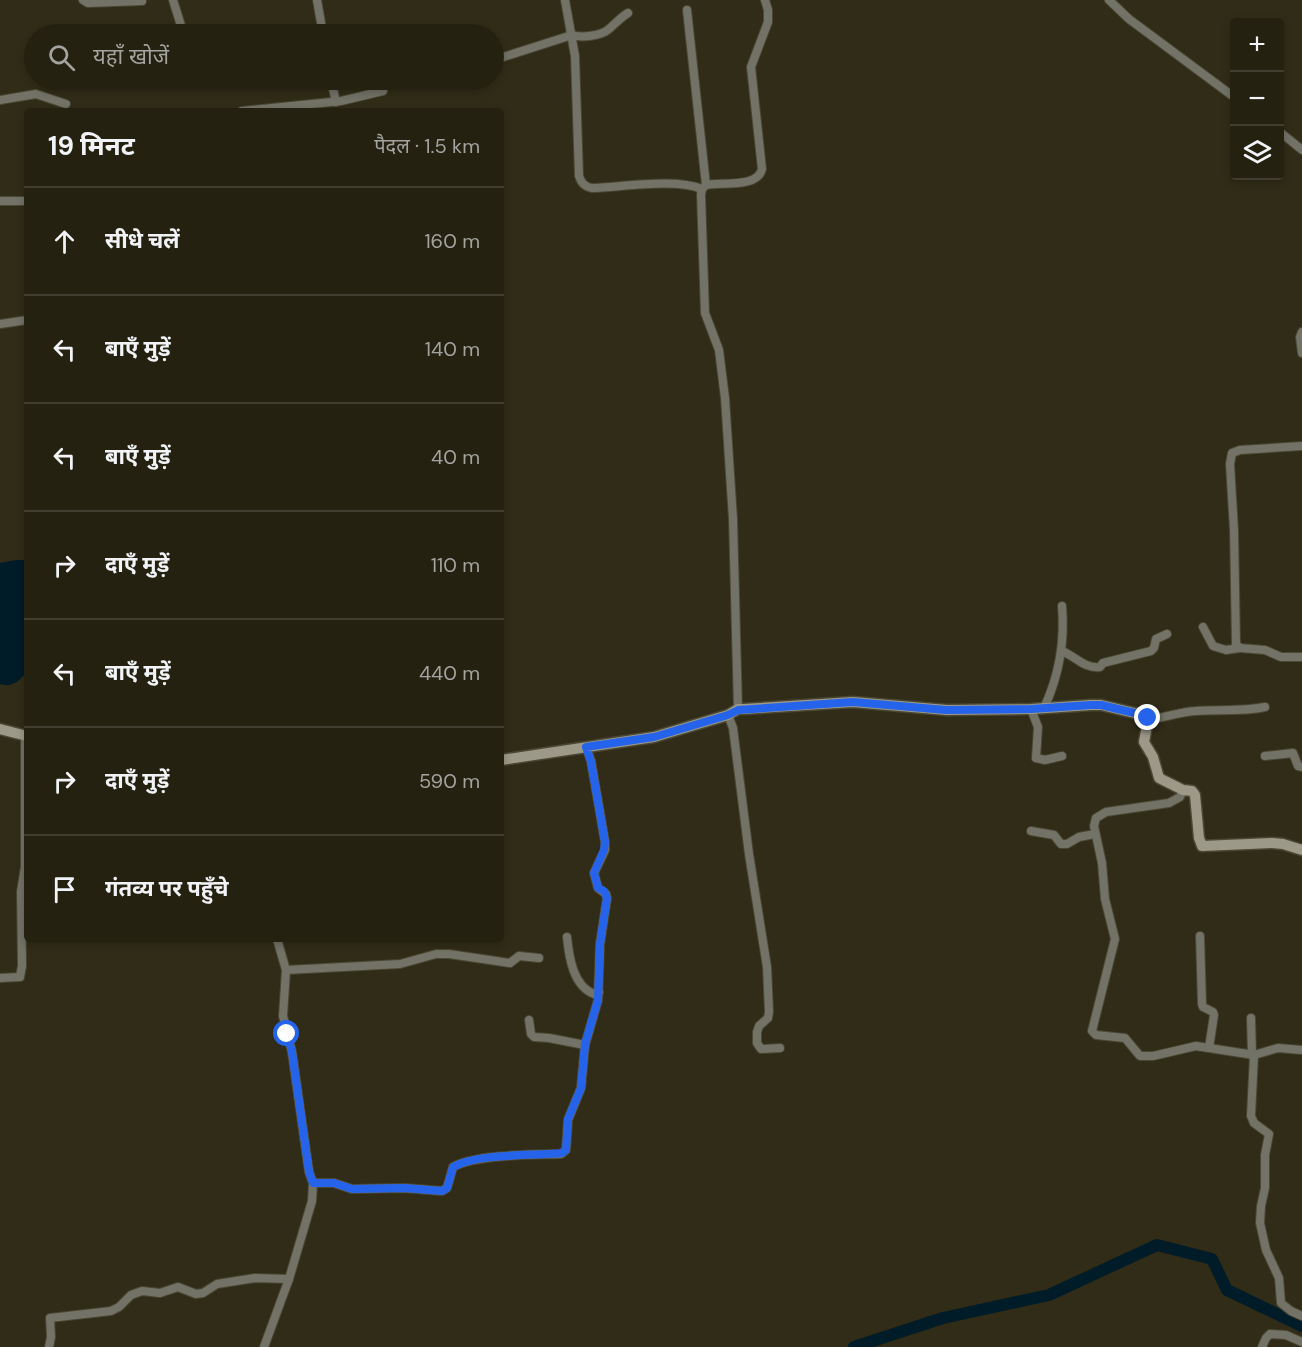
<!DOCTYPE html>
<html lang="hi">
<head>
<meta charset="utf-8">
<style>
  body { margin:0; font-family:"DM Sans","Noto Sans Devanagari",sans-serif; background:#2c291a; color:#f1f3f6 }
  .controls { position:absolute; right:18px; top:18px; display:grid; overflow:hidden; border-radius:6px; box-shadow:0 3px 9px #0003 }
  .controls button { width:54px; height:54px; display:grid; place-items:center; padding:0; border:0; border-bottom:2px solid #413e31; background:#242111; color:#f1f3f6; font:30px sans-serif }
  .stop { position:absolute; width:18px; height:18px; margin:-14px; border:4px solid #2563eb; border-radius:50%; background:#fff }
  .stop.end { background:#2563eb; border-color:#fff; box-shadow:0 2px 6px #0008 }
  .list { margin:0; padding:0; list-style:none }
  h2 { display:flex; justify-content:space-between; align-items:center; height:78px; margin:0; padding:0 24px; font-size:26px }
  h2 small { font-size:20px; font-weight:400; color:#a3a39f }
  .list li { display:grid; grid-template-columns:39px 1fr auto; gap:18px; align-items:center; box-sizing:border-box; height:108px; padding:0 24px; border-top:2px solid #413e31 }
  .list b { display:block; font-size:22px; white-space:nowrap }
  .list em { font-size:20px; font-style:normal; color:#a3a39f }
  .icon { flex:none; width:33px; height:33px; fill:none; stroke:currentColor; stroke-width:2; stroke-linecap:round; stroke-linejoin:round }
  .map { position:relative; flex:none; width:1302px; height:1347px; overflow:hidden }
  .search { position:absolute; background:#242111; box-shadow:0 3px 9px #0003; left:24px; top:24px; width:480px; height:66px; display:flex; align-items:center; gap:15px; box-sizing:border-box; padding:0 21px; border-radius:33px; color:#a3a39f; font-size:22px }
  .panel { position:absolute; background:#242111; box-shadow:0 3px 9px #0003; left:24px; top:108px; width:480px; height:834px; border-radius:6px }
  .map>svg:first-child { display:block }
</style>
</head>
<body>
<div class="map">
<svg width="1302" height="1347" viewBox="0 0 1302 1347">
  <rect width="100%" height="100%" fill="#302c17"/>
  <path fill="#001c28" d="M16,560H27V672C19,681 12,688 0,684V563Z"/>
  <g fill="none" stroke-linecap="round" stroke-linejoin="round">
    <polyline stroke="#001c28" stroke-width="12" points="854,1347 943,1318 1049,1295 1157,1245 1212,1259 1227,1290 1302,1326"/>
    <defs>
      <g id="street">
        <polyline points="83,0 88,3 142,1"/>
        <polyline points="173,0 183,32"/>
        <polyline points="317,0 323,34"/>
        <path d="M565,0L575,56L579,176C581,183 585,187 592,188C622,187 675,178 702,189"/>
        <polyline points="1109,0 1129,19 1234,97"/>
        <polyline points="687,10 706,185"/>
        <path d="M494,60L572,35C582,38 601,36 609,29C616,23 620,18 628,13"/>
        <polyline points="331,80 336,102"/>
        <polyline points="0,100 36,94 66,104"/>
        <polyline points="242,111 341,101 383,91 384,80"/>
        <polyline points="1280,132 1302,150"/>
        <polyline points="0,201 27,201"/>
        <polyline points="0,324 27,320"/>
        <polyline points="1302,332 1300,337 1302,353"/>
        <polyline points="1302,446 1240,450 1232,453 1230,464 1234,530 1236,644 1240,648 1265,650 1281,657 1302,657"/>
        <polyline points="1203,627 1213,646 1226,650 1240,648"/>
        <path d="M1062,651C1076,657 1085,669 1100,667L1103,663L1151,651L1154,648L1156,639L1167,634"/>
        <path d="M1044,708C1059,676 1065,642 1062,606"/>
        <path d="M738,709L733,519L725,398L719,350L705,313L701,195L702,189L706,185C722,182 758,188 762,169L751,67L768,22V10L765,0"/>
        <polyline points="1031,709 1038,727 1036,758 1045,760 1062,756"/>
        <polyline points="728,715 733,728 749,854 767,967 769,1012 768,1018 759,1026 757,1032 757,1043 761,1049 780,1048"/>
        <path d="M1148,720C1164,718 1179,712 1195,711C1218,709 1241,712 1265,707"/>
        <polyline points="1265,756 1293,753 1298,766 1302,767"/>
        <polyline points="1183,790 1180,797 1169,803 1106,812 1096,818 1094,826 1102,863 1105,899 1115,939 1092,1031 1096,1035 1125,1038 1140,1056 1153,1056 1196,1046 1254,1055 1278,1048 1302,1050"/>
        <polyline points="1031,831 1054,835 1061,844 1067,844 1079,837 1095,834"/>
        <polyline points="1200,936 1202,1004 1203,1007 1213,1012 1214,1015 1209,1048"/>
        <path d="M567,937C569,957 573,986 594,994L599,992"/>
        <polyline points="286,970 400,964 436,954 449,954 510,963 519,956 539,958"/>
        <polyline points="0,978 20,977 22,966 21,892 25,867 25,736"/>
        <polyline points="1251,1018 1252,1055"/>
        <polyline points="529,1020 531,1034 534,1037 549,1038 585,1045"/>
        <polyline points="1254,1055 1251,1116 1254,1123 1269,1134 1265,1155 1265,1188 1261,1206 1260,1223 1266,1250 1279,1278 1281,1303 1291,1311 1302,1316"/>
        <path d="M313,1183H334L352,1189L404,1188L442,1191L447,1188L453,1167C477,1154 532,1155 561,1154L566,1150L568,1120L581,1088L585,1045L598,1000L600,944L607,898L606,894L598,888L594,873L605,850V842L591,761L586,747"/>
        <polyline points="49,1347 51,1337 50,1318 111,1311 119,1307 131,1295 142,1291 160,1293 178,1287 196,1294 203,1293 217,1284 255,1278 289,1279"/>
        <polyline points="264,1347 289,1279 312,1201 313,1183 309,1172 292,1052 283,1016 286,970 277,939"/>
        <polyline points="1262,1347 1266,1338 1270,1334 1286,1335 1302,1342"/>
      </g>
      <g id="secondary">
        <polyline points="0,729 27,736"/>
        <polyline points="501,760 654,737 728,715 738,709 743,709 853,702 947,710 1031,709 1091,705 1101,705 1147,716 1148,720 1144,742 1153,757 1159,778 1183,790 1192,791 1195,795 1199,838 1202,846 1272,843 1283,844 1302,850"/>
      </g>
    </defs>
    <use href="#street" stroke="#4a4733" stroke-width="10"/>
    <use href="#secondary" stroke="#4a4733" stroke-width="13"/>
    <use href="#street" stroke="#737267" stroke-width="8"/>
    <use href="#secondary" stroke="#9c9988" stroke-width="10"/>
  </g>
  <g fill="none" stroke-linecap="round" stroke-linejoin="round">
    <path stroke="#2563eb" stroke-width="8" d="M287,1034L292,1052L309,1172L313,1183H334L352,1189L404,1188L442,1191L447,1188L453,1167C478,1153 533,1156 562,1153L566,1150L568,1119L581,1088L585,1044L598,1000L600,944L607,898L604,891L598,888L594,873L604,850L605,842L591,762L586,747L654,737L728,715L738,710L853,702L946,710L1031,709L1091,705H1101L1143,715L1148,718"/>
  </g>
</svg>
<div class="controls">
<button>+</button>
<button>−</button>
<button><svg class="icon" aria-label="layers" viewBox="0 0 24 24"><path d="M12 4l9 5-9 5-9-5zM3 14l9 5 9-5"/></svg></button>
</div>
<div class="stop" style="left:287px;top:1034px"></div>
<div class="stop end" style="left:1148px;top:718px"></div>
<div class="search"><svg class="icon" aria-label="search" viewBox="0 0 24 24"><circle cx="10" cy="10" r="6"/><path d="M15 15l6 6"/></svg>यहाँ खोजें</div>
<section class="panel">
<h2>19 मिनट<small>पैदल · 1.5 km</small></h2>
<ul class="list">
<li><svg class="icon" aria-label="ahead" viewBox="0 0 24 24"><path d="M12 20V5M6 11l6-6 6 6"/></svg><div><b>सीधे चलें</b></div><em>160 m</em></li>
<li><svg class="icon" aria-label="left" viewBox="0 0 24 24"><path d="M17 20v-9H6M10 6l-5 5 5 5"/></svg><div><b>बाएँ मुड़ें</b></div><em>140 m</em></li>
<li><svg class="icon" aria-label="left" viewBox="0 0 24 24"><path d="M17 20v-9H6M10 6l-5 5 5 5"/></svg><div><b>बाएँ मुड़ें</b></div><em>40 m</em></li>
<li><svg class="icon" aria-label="right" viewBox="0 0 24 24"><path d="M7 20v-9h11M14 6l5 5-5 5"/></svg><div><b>दाएँ मुड़ें</b></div><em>110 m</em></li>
<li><svg class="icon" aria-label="left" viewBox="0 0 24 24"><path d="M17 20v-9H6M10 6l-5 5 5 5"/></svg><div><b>बाएँ मुड़ें</b></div><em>440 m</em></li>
<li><svg class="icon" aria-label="right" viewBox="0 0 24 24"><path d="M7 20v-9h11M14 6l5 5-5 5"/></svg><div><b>दाएँ मुड़ें</b></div><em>590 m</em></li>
<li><svg class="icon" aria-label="arrive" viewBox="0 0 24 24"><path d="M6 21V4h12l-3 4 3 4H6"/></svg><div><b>गंतव्य पर पहुँचे</b></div></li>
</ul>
</section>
</div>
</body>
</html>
